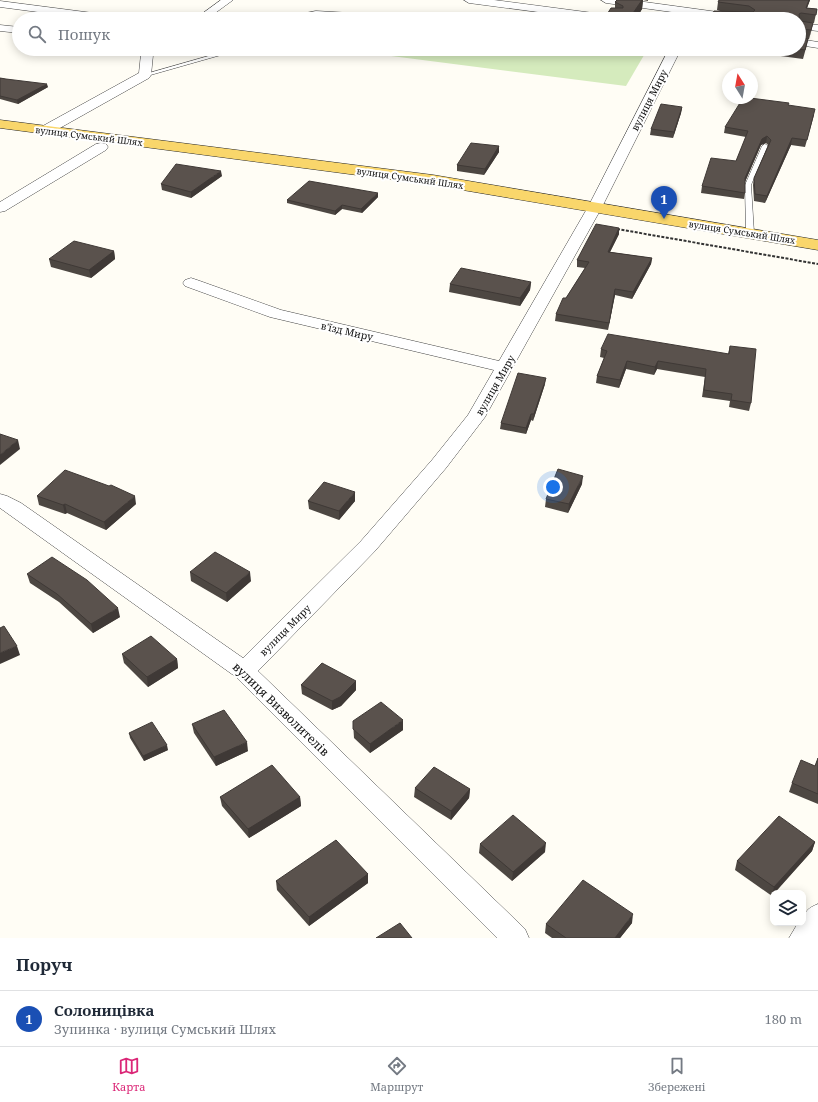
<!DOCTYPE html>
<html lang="uk">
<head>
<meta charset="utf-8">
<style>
  body { margin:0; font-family:"Noto Serif",serif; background:#f2f2f3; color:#1f2937 }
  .controls { position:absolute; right:12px; bottom:12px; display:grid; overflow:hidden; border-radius:8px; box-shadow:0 2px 10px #0003 }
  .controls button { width:36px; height:36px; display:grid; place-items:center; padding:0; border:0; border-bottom:1px solid #e0e1e3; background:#fff; color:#1f2937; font:20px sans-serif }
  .compass { position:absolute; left:722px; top:68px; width:36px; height:36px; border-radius:50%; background:#fff; box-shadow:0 2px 10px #0003; rotate:349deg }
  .you { position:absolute; left:553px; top:487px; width:14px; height:14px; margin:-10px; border:3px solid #fff; border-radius:50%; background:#1a73e8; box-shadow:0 0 0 6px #1a73e833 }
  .badge { display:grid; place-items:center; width:26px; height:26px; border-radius:50%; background:#db2777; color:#fff; font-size:13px; font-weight:700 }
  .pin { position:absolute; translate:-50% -33px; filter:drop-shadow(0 1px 2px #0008) }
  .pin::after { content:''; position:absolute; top:21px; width:14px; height:12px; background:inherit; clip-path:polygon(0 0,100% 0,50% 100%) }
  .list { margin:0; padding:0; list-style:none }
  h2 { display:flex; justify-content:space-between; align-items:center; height:52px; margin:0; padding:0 16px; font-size:17px }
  h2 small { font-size:13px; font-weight:400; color:#747a83 }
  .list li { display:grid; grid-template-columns:26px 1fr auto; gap:12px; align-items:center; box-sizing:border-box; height:56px; padding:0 16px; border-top:1px solid #e0e1e3 }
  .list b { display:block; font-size:15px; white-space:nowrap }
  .list p { margin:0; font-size:13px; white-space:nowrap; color:#747a83 }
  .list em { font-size:13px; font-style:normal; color:#747a83 }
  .icon { flex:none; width:22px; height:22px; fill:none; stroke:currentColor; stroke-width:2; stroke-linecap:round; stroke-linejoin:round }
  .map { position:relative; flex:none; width:818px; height:938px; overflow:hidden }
  .search { position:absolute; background:#fff; box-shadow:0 2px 10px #0003; left:12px; right:12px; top:12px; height:44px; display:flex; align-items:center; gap:10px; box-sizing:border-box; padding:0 14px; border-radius:22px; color:#747a83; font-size:15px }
  .sheet { height:108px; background:#fff }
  nav { display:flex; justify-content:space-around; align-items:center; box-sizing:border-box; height:56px; border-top:1px solid #e0e1e3; background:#fff; font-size:11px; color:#747a83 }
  nav a { display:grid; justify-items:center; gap:2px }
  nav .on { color:#db2777 }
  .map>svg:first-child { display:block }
</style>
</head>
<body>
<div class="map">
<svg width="818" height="938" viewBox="0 0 818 938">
  <rect width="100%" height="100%" fill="#fffdf5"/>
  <polygon fill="#d5ebbd" points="351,49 640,49 647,50 626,86 368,53"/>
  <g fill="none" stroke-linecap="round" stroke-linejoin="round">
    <defs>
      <g id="lane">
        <polygon points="316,11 368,14 414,13 417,15 414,17 368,17 316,14 286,19 296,15"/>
        <polygon points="233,49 242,49 147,76 142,75"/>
        <polygon points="765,144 768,146 751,185 754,233 750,235 746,233 745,185 762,146"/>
      </g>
      <g id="street">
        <polygon points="221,0 233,0 207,19 195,19"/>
        <polygon points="464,0 494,0 616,16 621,19 591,19 469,3"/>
        <polygon points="601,0 630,0 747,16 752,19 723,19 606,3"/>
        <polygon points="0,1 116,16 121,19 91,19 0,7"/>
        <polygon points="799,23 818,25 818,31 799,29"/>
        <polygon points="0,25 19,27 19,33 0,31"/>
        <polygon points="799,39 818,42 818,48 799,45"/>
        <polygon points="147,49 161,49 153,55 151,75 149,78 51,133 41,133 40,130 41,127 139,73 141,54"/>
        <polygon points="669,49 681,49 602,207 485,417 446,468 375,551 258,671 525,929 529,938 497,938 236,677 0,508 0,494 7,496 21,503 243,658 361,541 432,460 468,415 494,370 270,317 185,286 183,283 185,280 191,278 197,280 281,310 499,361 588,207"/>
        <polygon points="101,143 106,144 108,147 106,150 5,211 0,212 0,202 96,144"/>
        <path d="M818,904V938H789L798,923H803C803,912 808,908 818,904Z"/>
      </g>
      <polygon id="primary" points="0,120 433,175 818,240 818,250 433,185 0,128"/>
    </defs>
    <use href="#lane" stroke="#444" stroke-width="1"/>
    <use href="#street" stroke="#444" stroke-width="1"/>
    <use href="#primary" stroke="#222" stroke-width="1"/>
    <polyline stroke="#333" stroke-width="2" stroke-dasharray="3 1.5" stroke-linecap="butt" points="617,229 818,264"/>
    <use href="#lane" fill="#fff" fill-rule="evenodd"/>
    <use href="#street" fill="#fff" fill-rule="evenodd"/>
    <use href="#primary" fill="#f9d66b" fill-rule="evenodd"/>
  </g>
  <g fill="#4d4742">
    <polygon points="617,0 648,0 648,1 643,0 642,9 636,19 604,19 615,8 615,2"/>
    <polygon points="810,0 807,8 817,9 814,23 804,22 813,23 809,39 808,39 806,48 803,59 727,49 799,49 720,11 717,10 718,2"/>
    <polygon points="0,78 48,87 18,104 0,99"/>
    <polygon points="788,105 814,115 805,147 791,145 765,203 754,201 753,185 754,178 768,145 766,143 761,145 745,182 745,193 744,199 701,193 702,186 736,161 746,137 724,133 725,127"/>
    <polygon points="682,107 681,113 673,138 650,135 651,129"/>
    <polygon points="499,146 499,152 484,175 457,171 457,165"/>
    <polygon points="222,176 191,198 162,190 161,184"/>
    <polygon points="378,197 362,213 342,209 335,215 287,203 287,200"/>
    <polygon points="619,228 619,234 610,252 652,258 651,264 632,299 615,295 608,330 555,321 556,314 585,268 577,267 577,260"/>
    <polygon points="114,251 115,259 91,278 51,267 49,259"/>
    <polygon points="531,282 530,290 520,306 449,292 450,284"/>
    <polygon points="730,346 751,403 749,411 729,407 730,401 702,397 705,377 657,369 654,375 626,369 619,388 596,383 597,376 604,358 600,357 601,349 728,354"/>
    <polygon points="545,384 533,421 531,420 526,434 500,429 501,423"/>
    <polygon points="582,484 568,513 545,507 546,499"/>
    <polygon points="37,496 136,504 106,530 67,513 65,514 39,505"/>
    <polygon points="308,501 355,501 339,520 309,509"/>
    <polygon points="190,572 251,581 227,602 191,581"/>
    <polygon points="27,574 120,617 93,633 59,602 30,583"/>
    <polygon points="122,654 177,659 178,668 148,687 124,663"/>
    <polygon points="356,681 356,690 341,706 332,710 302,694 301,685"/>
    <polygon points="353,721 403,730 370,753 354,738"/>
    <polygon points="192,724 248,751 216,766 194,733"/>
    <polygon points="129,733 168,750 144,761 130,738"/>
    <polygon points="818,758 818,804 789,792 792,783 815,766"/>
    <polygon points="415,788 470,789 469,798 451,820 414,797"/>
    <polygon points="220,797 300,797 301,806 249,838 222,806"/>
    <polygon points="815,842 812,851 772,896 735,870 737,861"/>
    <polygon points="480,844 545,852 512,881 479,853"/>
    <polygon points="368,874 368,883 309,926 277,890 276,881"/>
    <polygon points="632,923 620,938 552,938 545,933 546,924"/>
  </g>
  <g fill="#3f3936">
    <polygon points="642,0 643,0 642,9 636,19 629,19"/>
    <polygon points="809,0 810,0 805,13 806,8"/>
    <polygon points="813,23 811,32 809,39 811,30"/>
    <polygon points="47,84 48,87 18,104 17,100"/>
    <polygon points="682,107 681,113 673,138 674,132"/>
    <polygon points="767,136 766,143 761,145 744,184 745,178 762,139"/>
    <polygon points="792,138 791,145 765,203 767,196"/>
    <polygon points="499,146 499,152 484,175 485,169"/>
    <polygon points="221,171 222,176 191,198 191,192"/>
    <polygon points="378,193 378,197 362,213 361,209"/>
    <polygon points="342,205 342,209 335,215 335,211"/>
    <polygon points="619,228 619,234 607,258 608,252"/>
    <polygon points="114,251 115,259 91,278 89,270"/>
    <polygon points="652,258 651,264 632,299 633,292"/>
    <polygon points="531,282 530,290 520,306 520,298"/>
    <polygon points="615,289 615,295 608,330 609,323"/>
    <polygon points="627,361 626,369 619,388 620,380"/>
    <polygon points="658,361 657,369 654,375 655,367"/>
    <polygon points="546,378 545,384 533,421 534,414"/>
    <polygon points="531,414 531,420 526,434 526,428"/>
    <polygon points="18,440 20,449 0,465 0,455"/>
    <polygon points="583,476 582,484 568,513 569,504"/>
    <polygon points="355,492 355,501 339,520 339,511"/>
    <polygon points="135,496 136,504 106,530 104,522"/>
    <polygon points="65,504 67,513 65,514 63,505"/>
    <polygon points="250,572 251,581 227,602 226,593"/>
    <polygon points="118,608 120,617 93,633 91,624"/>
    <polygon points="17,646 20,655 0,664 0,653"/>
    <polygon points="177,659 178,668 148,687 147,677"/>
    <polygon points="356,681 356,690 341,706 332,710 332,701"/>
    <polygon points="403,720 403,730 370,753 370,744"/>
    <polygon points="247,742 248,751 216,766 214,757"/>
    <polygon points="167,745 168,750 144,761 143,756"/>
    <polygon points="470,789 469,798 451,820 451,811"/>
    <polygon points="300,797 301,806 249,838 248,829"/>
    <polygon points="815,842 812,851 774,893 773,893 773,895 772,896 774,887"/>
    <polygon points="546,843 545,852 512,881 513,872"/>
    <polygon points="368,874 368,883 309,926 309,917"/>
    <polygon points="633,914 632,923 620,938 615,938"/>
  </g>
  <g fill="#5a524d" stroke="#3f3936">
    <polygon points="617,0 642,0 629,19 604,19 611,8 623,8 623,6 615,2"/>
    <polygon points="719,0 809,0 806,8 817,9 816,15 801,13 799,14 800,21 813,23 811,30 801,29 799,30 800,37 808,39 805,50 799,49 799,19 710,19 714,11 753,12 755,10 749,6 718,2"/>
    <polygon points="0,78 6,79 47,84 17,100 0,96"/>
    <polygon points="743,98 750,98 789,103 788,105 815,109 807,140 792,138 767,196 755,194 754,178 771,140 767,136 762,139 745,178 745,193 702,186 711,158 736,161 748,131 725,127"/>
    <polygon points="661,104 682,107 674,132 651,129"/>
    <polygon points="471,143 499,146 485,169 457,165"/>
    <polygon points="176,164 221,171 191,192 161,184"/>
    <polygon points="309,181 378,193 361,209 342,205 335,211 287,200"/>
    <polygon points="596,224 619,228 608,252 652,258 633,292 615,289 609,323 556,314 563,298 566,298 589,262 577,260"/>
    <polygon points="74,241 114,251 89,270 49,259"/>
    <polygon points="461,268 531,282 520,298 450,284"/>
    <polygon points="608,334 729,354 730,346 756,349 751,403 731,400 732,394 704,390 706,369 658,361 655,367 627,361 620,380 597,376 607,351 601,349"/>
    <polygon points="518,373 546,378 534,414 531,414 526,428 501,423"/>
    <polygon points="0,434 18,440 0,455"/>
    <polygon points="558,469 583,476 569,504 546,499"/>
    <polygon points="65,470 109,486 111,485 135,496 104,522 65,504 63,505 37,496"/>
    <polygon points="324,482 355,492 339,511 308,501"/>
    <polygon points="215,552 250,572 226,593 190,572"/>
    <polygon points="52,557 87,580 118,608 91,624 57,594 27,574"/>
    <polygon points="4,626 17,646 0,653 0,628"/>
    <polygon points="151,636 177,659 147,677 122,654"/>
    <polygon points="322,663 356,681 340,697 332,701 301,685"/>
    <polygon points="381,702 403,720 370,744 353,729 353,721"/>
    <polygon points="224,710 247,742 214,757 192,724"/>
    <polygon points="152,722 167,745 143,756 129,733"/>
    <polygon points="818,758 818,794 792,783 801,760 815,766"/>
    <polygon points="272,765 300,797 248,829 220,797"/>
    <polygon points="434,767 470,789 451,811 415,788"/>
    <polygon points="513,815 546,843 513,872 480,844"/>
    <polygon points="779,816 815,842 774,887 737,861"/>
    <polygon points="336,840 368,874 309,917 276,881"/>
    <polygon points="583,880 633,914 615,938 566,938 546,924"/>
    <polygon points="400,923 412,938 376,938"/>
  </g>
  <g text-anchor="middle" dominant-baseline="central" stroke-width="4" stroke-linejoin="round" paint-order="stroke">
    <g font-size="9" fill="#111" stroke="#fff">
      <text transform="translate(89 136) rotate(7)">вулиця Сумський Шлях</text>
      <text transform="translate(410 178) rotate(8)">вулиця Сумський Шлях</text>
      <text transform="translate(742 232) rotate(9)">вулиця Сумський Шлях</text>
    </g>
    <g font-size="10" fill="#111" stroke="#fff">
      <text transform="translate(649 100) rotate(-63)">вулиця Миру</text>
      <text transform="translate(347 331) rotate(13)">в'їзд Миру</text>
      <text transform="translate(495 385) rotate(-60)">вулиця Миру</text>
      <text transform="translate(285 630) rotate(-45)">вулиця Миру</text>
    </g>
    <g font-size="12" fill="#111" stroke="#fff">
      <text transform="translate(281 709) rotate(44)">вулиця Визволителів</text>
    </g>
  </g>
</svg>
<div class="controls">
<button><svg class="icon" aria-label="layers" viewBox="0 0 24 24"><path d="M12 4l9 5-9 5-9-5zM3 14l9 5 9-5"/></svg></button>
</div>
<svg class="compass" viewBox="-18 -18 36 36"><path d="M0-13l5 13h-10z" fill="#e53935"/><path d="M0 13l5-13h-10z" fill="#747a83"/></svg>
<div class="you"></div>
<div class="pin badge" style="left:664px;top:219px;background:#1a4fb4">1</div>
<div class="search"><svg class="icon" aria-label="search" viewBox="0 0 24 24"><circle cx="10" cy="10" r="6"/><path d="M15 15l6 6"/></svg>Пошук</div>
</div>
<section class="sheet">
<h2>Поруч<small></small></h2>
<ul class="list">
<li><span class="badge" style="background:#1a4fb4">1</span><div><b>Солоницівка</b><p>Зупинка · вулиця Сумський Шлях</p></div><em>180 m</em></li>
</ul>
</section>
<nav>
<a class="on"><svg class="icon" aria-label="map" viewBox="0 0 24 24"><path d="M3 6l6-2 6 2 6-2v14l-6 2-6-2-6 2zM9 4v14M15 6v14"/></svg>Карта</a>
<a><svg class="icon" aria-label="directions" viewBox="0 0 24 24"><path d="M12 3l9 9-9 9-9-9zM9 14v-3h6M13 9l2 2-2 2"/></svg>Маршрут</a>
<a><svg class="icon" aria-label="saved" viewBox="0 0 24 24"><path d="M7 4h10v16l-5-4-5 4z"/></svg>Збережені</a>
</nav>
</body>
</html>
